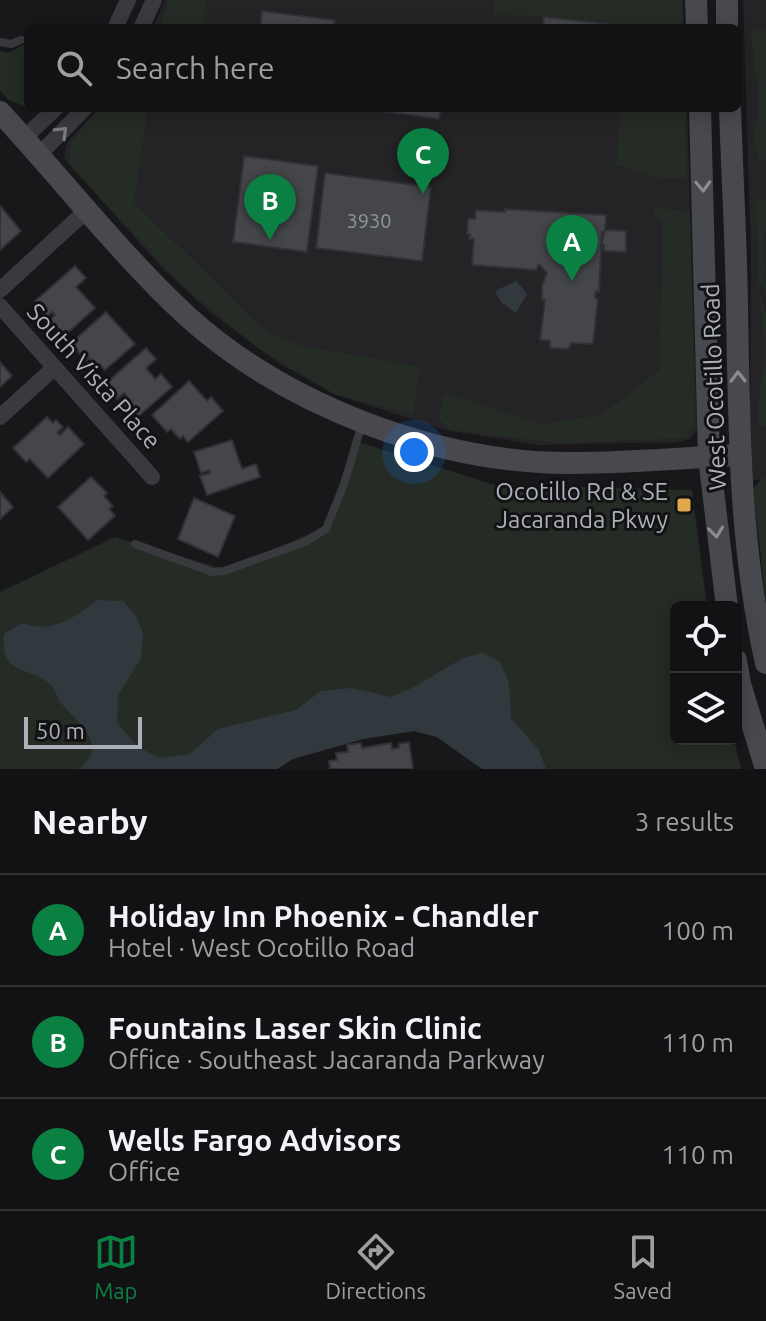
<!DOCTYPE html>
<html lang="en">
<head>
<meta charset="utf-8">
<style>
  body { margin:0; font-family:Ubuntu,sans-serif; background:#1b1b1d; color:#f1f3f6 }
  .controls { position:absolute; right:24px; bottom:24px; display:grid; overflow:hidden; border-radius:12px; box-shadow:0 4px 20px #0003 }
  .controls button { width:72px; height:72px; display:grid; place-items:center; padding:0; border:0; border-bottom:2px solid #313234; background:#121214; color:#f1f3f6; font:40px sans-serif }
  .scale { position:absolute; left:24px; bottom:20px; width:118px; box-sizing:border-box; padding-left:8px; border:4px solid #acb0b8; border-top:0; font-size:22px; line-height:28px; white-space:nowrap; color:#acb0b8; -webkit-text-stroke:6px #131315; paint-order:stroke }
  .you { position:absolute; left:414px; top:452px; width:28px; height:28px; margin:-20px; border:6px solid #fff; border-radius:50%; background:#1a73e8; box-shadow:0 0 0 12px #1a73e833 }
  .badge { display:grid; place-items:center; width:52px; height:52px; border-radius:50%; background:#0b8043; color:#fff; font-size:26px; font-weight:700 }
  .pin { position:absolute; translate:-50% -66px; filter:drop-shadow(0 2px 4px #0008) }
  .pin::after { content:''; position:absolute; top:42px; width:28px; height:24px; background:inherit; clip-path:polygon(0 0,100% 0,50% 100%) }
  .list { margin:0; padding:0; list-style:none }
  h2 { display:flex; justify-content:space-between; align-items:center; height:104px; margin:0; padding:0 32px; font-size:34px }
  h2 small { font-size:26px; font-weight:400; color:#9c9ea0 }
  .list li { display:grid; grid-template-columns:52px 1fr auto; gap:24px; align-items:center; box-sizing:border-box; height:112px; padding:0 32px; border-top:2px solid #313234 }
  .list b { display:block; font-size:30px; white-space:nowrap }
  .list p { margin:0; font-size:26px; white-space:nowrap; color:#9c9ea0 }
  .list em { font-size:26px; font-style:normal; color:#9c9ea0 }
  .icon { flex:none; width:44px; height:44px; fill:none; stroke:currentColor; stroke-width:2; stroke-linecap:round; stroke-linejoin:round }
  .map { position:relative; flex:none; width:766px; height:769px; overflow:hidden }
  .search { position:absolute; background:#121214; box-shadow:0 4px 20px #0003; left:24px; right:24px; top:24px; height:88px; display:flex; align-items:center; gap:20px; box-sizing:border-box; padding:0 28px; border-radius:12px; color:#9c9ea0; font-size:30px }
  .sheet { height:440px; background:#121214 }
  nav { display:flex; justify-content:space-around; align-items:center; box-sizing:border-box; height:112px; border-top:2px solid #313234; background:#121214; font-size:22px; color:#9c9ea0 }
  nav a { display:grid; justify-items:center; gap:4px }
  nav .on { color:#0b8043 }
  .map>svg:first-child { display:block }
</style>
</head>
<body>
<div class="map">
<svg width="766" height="769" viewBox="0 0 766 769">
  <rect width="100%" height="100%" fill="#18181a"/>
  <g fill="#242427">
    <polygon points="165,0 683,0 684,28 153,28"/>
    <polygon points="743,0 766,0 766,479 753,480 750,415 751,254"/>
    <polygon points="98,108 687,108 697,428 696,432 690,439 682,442 539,445 445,430 334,394 280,364 212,314 164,270 68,163 64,157 67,143"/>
  </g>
  <g fill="#242c25">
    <polygon points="169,0 206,0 203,28 159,28"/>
    <polygon points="495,0 682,0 682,28 618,28 618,25 534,16 494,15"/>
    <polygon points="756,27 766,32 766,161 758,159 753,134 758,121 759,99 750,32"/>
    <polygon points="25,44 28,46 28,107 8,100 0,90 0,51 8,53"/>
    <polygon points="100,108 148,108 134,203 269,334 303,346 420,367 413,415 334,394 255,346 181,284 68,163 72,140"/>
    <polygon points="621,108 685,108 687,179 655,177 616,165"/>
    <polygon points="756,200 766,200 766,231 764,232 766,297 764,286 759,286 758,277"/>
    <polygon points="655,207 690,212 695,426 687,438 559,443 449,430 439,419 444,393 542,424 601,415 659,371 663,219 654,217"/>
    <polygon points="759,290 766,315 766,426 759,426 759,396 765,355"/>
    <polygon points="358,442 495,485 692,490 707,607 676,607 676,739 734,739 741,769 482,769 437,737 414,731 363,739 293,759 277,769 0,769 0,592 115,537 226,570 325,527"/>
    <polygon points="763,477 766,477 766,601 753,489"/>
  </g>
  <g fill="#31393f">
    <polygon points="516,281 527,294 516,313 501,302 495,291"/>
    <path d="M97,600L123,601L136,616L143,633L141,658L118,695L117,723L138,747L160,758L190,754L218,729L296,710L321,691L351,688L391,697L414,687L463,658L483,653L500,662L509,683L511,718L539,750L546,769H482L437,737L414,731L363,739L293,759L277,769H79C111,744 77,723 61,703C57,698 56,691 52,686C34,665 0,679 4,634L22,623C53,634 72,619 97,600Z"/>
  </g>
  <g fill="#45464a" stroke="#323236" stroke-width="2">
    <polygon points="262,11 335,20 334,28 260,28"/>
    <polygon points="544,17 619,25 618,28 543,28"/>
    <polygon points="356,108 441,108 439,119"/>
    <polygon points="244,156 318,166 307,252 233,242"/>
    <polygon points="325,173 431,187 422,261 316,248"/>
    <polygon points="0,206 21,231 0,250"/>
    <polygon points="505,209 606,215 605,232 602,232 599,292 596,291 595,298 598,298 593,344 572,343 568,349 550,348 550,341 540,340 545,300 542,300 542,286 547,273 539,264 536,270 472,265 474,239 469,239 470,234 467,234 468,219 475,219 476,210 505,212"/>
    <polygon points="605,230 626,231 626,252 604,251 604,245 601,245"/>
    <polygon points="75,266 86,278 76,287 95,308 63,337 48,321 55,315 52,312 45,319 36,309 39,306 35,301"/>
    <polygon points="106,312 135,344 105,370 100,365 98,367 89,358 86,361 71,343"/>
    <polygon points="146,348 156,359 146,368 155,379 161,374 172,387 135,419 119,401 126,395 124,393 117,399 104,385"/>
    <polygon points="0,362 12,376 0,387"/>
    <polygon points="189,381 207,401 211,397 223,411 188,442 183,436 180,439 171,429 167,432 152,415"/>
    <polygon points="47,417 53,423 56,420 63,427 57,433 60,435 68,427 84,444 48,478 30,459 26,462 13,448"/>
    <polygon points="232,440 242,469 256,464 260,477 207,495 200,476 210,473 209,470 201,473 194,452"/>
    <polygon points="91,477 107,493 104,496 113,506 109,509 115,516 88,540 58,507"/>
    <polygon points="0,492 13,507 0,519"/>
    <polygon points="194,498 235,516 218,557 178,539"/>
    <polygon points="409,742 413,769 330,769 329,761 337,760 336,753 348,752 347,745 361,743 362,748 391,743 392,749 399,748 399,744"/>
  </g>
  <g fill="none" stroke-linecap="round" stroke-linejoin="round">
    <g stroke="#393a3e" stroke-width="8">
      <polyline points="0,42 11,44 21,40"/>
      <polyline points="135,544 212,572 224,571 305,542 326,529 344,484 362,424"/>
    </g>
    <g stroke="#393a3e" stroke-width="16">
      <polyline points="115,28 128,0"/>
      <polyline points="141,28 154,0"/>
      <polyline points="24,138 56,108"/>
      <polyline points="39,155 85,108"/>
      <polyline points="0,290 87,210"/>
      <polyline points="0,306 152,477"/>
      <polyline points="0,417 54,368"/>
    </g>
    <g stroke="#48494e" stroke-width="22">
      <polyline points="696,0 697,28"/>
      <polyline points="727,0 727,28"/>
      <polyline points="700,108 709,457 727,607"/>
      <path d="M730,108C732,173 736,238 737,304C739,424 739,544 766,663"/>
      <path d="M0,112C63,180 120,254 188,317C287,406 437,463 570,463C626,463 683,458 739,455"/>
      <polyline points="736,660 740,684 766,769"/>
    </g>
  </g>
  <defs><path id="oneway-chevron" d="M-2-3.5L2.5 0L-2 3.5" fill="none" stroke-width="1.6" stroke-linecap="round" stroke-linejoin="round" transform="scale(2)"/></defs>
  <use stroke="#787b81" href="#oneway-chevron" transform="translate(62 132) rotate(-45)"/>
  <g stroke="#898c93">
    <use href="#oneway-chevron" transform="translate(703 186) rotate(88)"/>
    <use href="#oneway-chevron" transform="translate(738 377) rotate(-91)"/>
    <use href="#oneway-chevron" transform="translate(716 532) rotate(83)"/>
  </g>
  <rect fill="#e1a949" stroke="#131315" stroke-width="3" x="676" y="497" width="16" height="16" rx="4"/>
  <g text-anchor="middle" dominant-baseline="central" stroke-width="6" stroke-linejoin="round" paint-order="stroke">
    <g font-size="20" fill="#92969c">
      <text x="369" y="220">3930</text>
    </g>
    <g font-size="24" fill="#acb0b8" stroke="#131315">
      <text transform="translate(94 376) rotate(48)">South Vista Place</text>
      <text transform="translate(714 387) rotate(-92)">West Ocotillo Road</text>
    </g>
    <g font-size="24" fill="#acb0b8" stroke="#131315" text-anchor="end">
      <text x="668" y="491">Ocotillo Rd &amp; SE<tspan x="668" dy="28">Jacaranda Pkwy</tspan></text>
    </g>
  </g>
</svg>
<div class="controls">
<button><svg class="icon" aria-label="locate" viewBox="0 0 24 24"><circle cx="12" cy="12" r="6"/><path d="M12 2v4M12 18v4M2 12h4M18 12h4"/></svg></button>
<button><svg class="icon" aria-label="layers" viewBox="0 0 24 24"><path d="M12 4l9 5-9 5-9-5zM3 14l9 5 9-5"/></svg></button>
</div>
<div class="scale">50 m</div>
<div class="you"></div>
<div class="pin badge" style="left:572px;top:281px">A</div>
<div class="pin badge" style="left:270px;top:240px">B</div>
<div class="pin badge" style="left:423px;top:194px">C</div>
<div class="search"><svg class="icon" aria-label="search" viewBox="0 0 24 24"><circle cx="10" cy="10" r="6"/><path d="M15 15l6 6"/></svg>Search here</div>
</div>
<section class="sheet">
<h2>Nearby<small>3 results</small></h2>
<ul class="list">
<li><span class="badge">A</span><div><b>Holiday Inn Phoenix - Chandler</b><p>Hotel · West Ocotillo Road</p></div><em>100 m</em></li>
<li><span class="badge">B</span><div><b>Fountains Laser Skin Clinic</b><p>Office · Southeast Jacaranda Parkway</p></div><em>110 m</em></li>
<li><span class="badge">C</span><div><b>Wells Fargo Advisors</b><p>Office</p></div><em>110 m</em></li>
</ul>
</section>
<nav>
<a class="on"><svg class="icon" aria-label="map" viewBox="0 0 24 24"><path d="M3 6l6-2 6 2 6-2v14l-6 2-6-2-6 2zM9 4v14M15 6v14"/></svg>Map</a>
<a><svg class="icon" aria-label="directions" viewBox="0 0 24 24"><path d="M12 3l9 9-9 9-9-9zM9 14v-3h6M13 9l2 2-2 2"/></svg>Directions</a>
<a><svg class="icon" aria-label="saved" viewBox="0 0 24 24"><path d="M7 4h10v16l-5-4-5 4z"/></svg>Saved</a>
</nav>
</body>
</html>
